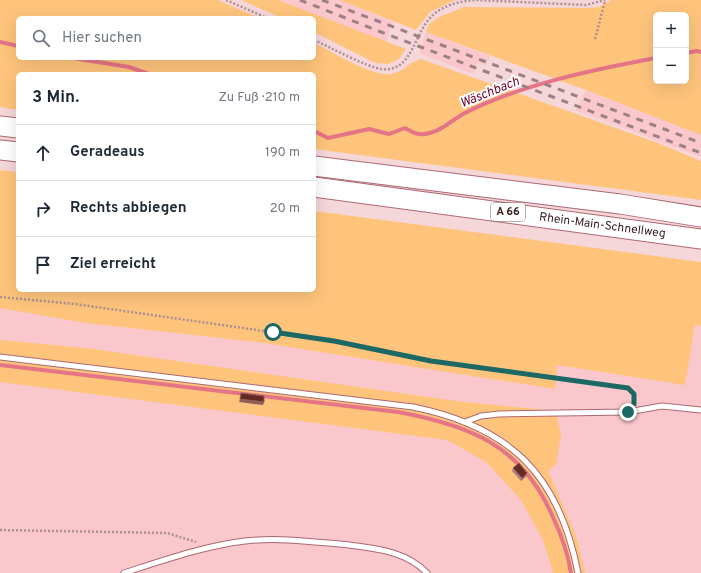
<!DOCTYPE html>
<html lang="de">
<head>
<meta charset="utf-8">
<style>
  body { margin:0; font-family:Overpass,sans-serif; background:#f6f6f7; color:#1f2937 }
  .controls { position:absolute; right:12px; top:12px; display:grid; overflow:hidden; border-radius:6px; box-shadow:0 4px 16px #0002 }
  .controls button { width:36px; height:36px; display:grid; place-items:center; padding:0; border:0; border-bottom:1px solid #e0e1e3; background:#fff; color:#1f2937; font:20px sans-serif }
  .stop { position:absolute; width:12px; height:12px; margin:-9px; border:3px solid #1b6865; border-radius:50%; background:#fff }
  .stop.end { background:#1b6865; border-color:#fff; box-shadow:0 1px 4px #0008 }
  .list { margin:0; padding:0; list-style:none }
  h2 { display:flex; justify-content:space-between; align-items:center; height:52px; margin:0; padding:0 16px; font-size:17px }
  h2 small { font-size:13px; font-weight:400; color:#747a83 }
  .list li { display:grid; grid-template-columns:26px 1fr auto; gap:12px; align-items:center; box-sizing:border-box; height:56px; padding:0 16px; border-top:1px solid #e0e1e3 }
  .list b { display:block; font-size:15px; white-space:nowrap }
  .list em { font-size:13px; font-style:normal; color:#747a83 }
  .icon { flex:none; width:22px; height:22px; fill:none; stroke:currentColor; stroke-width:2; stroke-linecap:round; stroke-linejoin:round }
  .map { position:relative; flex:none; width:701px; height:573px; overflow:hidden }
  .search { position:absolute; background:#fff; box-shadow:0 4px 16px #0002; left:16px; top:16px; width:300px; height:44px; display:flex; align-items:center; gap:10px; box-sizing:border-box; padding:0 14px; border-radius:6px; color:#747a83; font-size:15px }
  .panel { position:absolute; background:#fff; box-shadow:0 4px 16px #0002; left:16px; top:72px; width:300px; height:220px; border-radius:6px }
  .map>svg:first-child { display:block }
</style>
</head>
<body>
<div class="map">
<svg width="701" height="573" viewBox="0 0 701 573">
  <rect width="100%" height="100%" fill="#f5d6d9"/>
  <g fill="#f9c7cc">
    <polygon points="278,0 339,0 393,22 386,42"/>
    <polygon points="426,32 490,56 486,66 477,63 473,74 419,53"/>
    <polygon points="586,90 701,135 701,157 576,110"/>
    <polygon points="0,243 18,290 314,290 649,317 701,326 701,573 0,573"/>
  </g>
  <g fill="#fec47c" fill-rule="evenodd">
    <path d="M0,0H218L259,18H18V58H314V43C333,52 372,77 391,74C404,72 410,61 421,59L658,143L701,161V200L314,149V74H18V110L0,107Z"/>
    <polygon points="241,0 278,0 406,49 399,59 388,64 375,63 314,32 314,18 282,18"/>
    <polygon points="339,0 455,0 430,12 416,30"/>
    <path d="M611,0H701V135L586,90L426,32L429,24L439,17L464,7L586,8L599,7ZM656,15H686V81H656Z"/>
    <polygon points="0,170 18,172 18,290 314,290 314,211 701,262 701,326 695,325 685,385 557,365 555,389 264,343 86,323 0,308"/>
    <polygon points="0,340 86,348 456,401 556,411 561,435 556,464 548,471 576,536 585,573 553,573 543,540 521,500 486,462 447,440 0,382"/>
  </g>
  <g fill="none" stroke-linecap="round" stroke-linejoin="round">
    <g stroke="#e67487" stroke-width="4">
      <polyline points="0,42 18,46"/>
      <polyline points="686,53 697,51 701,52"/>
      <polyline points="73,58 129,67 149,74"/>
      <path d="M314,131L328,138L369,129L389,134L405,128C409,130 415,134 419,134C437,136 451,120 465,113C519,85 596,69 656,58"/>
      <path d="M0,365L398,412C469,425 521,445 552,515C561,534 568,553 571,573"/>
    </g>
    <defs>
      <g id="service">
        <path d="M0,357L413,407C511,427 559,475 578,573"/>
        <polyline points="465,422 481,416 499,414 628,412 662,406 701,410"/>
        <path d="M124,573C164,560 204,546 245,541C279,537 315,542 349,545C377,549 406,551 427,573"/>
      </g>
      <g id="motorway">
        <polyline points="0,126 18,128"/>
        <polyline points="0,150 18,152"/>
        <polyline points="314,166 620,204 701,217"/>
        <path id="s1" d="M314,187L701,239"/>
      </g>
    </defs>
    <use href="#service" stroke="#ac6972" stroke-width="7"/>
    <use href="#motorway" stroke="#ac6972" stroke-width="21"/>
    <g stroke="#ad8f93" stroke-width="2.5" stroke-dasharray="2 2" stroke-linecap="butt">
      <polyline points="226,0 267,18"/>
      <polyline points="595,39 605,1"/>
      <path d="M314,40C330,47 366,67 382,69C413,73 414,31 433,15C444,5 460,1 476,0L586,5L605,0"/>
      <polyline points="0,297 75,304 334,341 431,361 628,388 634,394 634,404"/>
      <polyline points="0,530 167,533 196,542"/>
    </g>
    <use href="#service" stroke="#fff" stroke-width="5"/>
    <use href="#motorway" stroke="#fff" stroke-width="19"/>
    <g stroke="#9e8084" stroke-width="3" stroke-dasharray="7 7" stroke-linecap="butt">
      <polyline points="300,0 381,32 701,153"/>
      <polyline points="322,0 701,143"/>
    </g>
  </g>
  <polygon fill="#ad807d" points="513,468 527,473 526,476 521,481 512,471"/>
  <g fill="#905e58">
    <polygon points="240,399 264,402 263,405 239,402"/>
    <polygon points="527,473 526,476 521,481 522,478"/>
  </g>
  <g fill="#652a21" stroke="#905e58">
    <polygon points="241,393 264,396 264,402 240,399"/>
    <polygon points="519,463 527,473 522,478 513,468"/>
  </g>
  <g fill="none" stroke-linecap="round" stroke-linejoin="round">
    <polyline stroke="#1b6865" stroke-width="5" points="273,332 334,341 431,361 628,388 634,394 634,404 628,412"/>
  </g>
  <g text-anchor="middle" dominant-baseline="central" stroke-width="4" stroke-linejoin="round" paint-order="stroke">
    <rect fill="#fff" stroke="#766366" stroke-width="1" x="491" y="203" width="34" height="18" rx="3"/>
    <g font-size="11" font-weight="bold" fill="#3c2024">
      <text x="508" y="212">A 66</text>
    </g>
    <g font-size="12" fill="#3c2024" stroke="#fff">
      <text stroke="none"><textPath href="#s1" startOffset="291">Rhein-Main-Schnellweg</textPath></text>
    </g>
    <g font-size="13" font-style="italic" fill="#6f0127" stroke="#fff">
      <text transform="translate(490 93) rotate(-22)">Wäschbach</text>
    </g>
  </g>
</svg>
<div class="controls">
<button>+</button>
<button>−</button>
</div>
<div class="stop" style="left:273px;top:332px"></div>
<div class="stop end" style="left:628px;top:412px"></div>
<div class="search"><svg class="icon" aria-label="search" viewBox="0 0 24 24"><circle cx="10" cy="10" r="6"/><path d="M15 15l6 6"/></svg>Hier suchen</div>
<section class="panel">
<h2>3 Min.<small>Zu Fuß · 210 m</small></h2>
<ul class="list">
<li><svg class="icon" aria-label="ahead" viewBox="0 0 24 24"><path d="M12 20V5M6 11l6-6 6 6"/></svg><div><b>Geradeaus</b></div><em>190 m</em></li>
<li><svg class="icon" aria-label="right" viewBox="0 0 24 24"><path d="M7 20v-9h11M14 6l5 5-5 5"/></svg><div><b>Rechts abbiegen</b></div><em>20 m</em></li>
<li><svg class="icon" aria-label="arrive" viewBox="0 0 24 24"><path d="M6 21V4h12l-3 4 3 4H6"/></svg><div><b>Ziel erreicht</b></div></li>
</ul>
</section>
</div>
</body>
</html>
